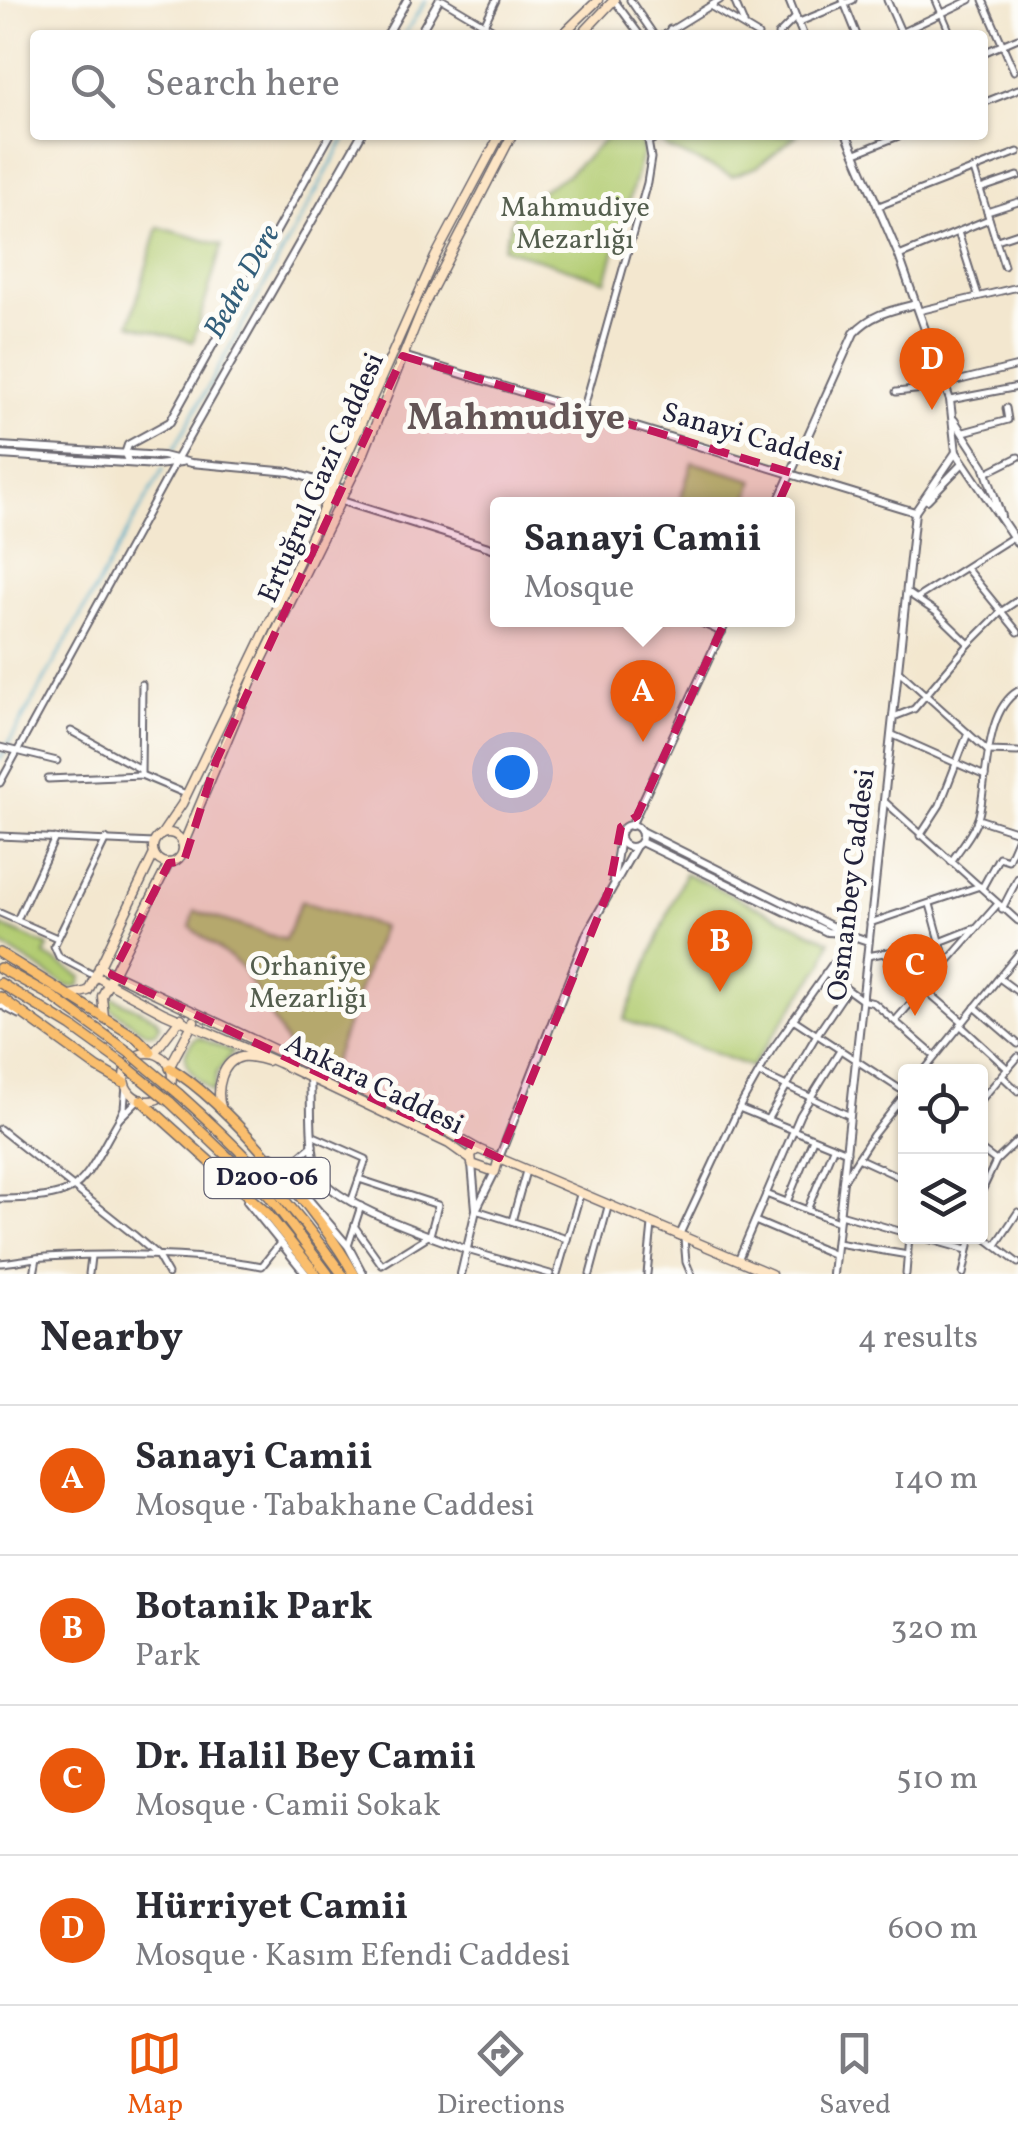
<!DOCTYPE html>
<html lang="en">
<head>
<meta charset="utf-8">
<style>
  body { margin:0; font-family:Vollkorn,serif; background:#f7f7f7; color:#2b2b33 }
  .controls { position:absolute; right:30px; bottom:30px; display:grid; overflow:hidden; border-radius:10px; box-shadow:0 2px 8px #0004 }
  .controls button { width:90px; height:90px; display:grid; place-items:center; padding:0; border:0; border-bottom:2px solid #e1e1e2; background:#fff; color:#2b2b33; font:50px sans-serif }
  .you { position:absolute; left:512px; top:772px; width:35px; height:35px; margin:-25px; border:8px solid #fff; border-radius:50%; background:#1a73e8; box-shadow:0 0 0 15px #1a73e833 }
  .badge { display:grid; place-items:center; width:65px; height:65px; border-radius:50%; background:#ea580c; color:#fff; font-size:32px; font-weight:700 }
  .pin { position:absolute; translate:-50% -82px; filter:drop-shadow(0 2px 5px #0008) }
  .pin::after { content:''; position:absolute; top:52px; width:35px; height:30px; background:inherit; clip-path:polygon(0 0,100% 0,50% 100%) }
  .popup { position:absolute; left:490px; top:497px; width:305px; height:130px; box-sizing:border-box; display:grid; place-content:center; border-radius:10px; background:#fff; filter:drop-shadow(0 2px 8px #0005); font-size:32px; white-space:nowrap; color:#7c7c81 }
  .popup b { font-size:38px; color:#2b2b33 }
  .popup::after { content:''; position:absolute; left:50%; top:100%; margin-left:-20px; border:20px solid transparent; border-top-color:#fff }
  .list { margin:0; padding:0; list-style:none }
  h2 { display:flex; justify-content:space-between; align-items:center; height:130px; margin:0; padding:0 40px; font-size:42px }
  h2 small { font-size:32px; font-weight:400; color:#7c7c81 }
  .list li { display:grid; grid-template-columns:65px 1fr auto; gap:30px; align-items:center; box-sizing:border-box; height:150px; padding:0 40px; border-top:2px solid #e1e1e2 }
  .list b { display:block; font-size:38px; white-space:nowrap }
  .list p { margin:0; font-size:32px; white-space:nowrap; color:#7c7c81 }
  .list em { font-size:32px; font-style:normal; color:#7c7c81 }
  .icon { flex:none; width:55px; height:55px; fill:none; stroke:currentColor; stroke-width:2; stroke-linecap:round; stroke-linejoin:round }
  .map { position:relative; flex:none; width:1018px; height:1274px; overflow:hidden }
  .search { position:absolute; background:#fff; box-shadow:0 2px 8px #0004; left:30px; right:30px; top:30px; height:110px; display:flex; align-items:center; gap:25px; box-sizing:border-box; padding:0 35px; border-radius:10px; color:#7c7c81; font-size:38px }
  .sheet { height:730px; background:#fff }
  nav { display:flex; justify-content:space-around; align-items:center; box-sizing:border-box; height:140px; border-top:2px solid #e1e1e2; background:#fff; font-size:28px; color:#7c7c81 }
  nav a { display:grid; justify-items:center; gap:5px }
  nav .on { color:#ea580c }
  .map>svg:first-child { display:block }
</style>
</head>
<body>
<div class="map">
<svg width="1018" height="1274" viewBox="0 0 1018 1274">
  <rect width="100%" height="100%" fill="#fdfcf7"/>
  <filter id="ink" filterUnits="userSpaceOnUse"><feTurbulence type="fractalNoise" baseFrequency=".01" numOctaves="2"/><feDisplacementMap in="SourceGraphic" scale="20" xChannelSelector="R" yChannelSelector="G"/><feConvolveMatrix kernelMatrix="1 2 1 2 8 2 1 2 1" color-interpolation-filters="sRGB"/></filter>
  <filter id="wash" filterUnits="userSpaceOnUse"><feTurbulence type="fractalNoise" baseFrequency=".0048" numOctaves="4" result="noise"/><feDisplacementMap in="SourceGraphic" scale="40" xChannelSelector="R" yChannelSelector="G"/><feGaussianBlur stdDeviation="2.25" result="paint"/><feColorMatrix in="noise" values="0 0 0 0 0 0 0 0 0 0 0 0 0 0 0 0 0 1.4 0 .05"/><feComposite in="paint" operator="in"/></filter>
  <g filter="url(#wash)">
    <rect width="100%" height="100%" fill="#f3e7cf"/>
    <g fill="#b2cc72" stroke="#6a7756" stroke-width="2.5">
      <polygon points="610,135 641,135 643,152 606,281 503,248 517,205 568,174"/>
      <polygon points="672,135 797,135 757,167 732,176 667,148 660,139"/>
      <polygon points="158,227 222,245 193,342 130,324"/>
      <polygon points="692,462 754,480 747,504 679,504"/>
      <polygon points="685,873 830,941 823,964 751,1067 624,1020"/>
      <polygon points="301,901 382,927 331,1068 292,1053 241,966 190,927 195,911 285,940"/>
      <polygon points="0,925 48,946 45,955 82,977 79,987 69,987 0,944"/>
      <polygon points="114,998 156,1018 160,1025 156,1033 146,1033 110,1008 108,999"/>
      <path d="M198,1037L233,1052L217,1073L213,1093C195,1078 170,1057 198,1037Z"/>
    </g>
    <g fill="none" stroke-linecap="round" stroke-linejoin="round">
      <g stroke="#46a7c6" stroke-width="2.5">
        <polyline points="404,35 426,0"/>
        <polyline points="174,449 347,135"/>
        <polyline points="0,759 163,469"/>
      </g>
    </g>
  </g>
  <g filter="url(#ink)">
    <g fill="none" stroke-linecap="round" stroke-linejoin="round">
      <defs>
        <g id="minor">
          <polyline points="443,0 502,35"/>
          <polyline points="614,0 640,35"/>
          <polyline points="630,0 654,35"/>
          <polyline points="734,0 744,24"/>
          <polyline points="843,0 857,35"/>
          <polyline points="887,0 902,34"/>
          <polyline points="936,0 951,35"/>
          <polyline points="983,0 1014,71"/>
          <polyline points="710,6 720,0"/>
          <polyline points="797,23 853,0"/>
          <polyline points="484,25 496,0"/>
          <polyline points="670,29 679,35"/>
          <polyline points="663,35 710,6 758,35"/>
          <polyline points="778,35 795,18"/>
          <polyline points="896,35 970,0"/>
          <polyline points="983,53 1018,38"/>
          <polyline points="983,103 1018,89"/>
          <polyline points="650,141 663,135"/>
          <polyline points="856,153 901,135"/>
          <polyline points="974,170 1004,266"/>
          <polyline points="980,189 1018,176"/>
          <polyline points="879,206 1018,152"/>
          <polyline points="987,212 1018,202"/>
          <polyline points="958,232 978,295"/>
          <polyline points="997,240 1018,233"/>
          <polyline points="899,256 989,219"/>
          <polyline points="919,311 1018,287"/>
          <polyline points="896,392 924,389 1018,366"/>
          <polyline points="950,400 1018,387"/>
          <polyline points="583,411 647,183 651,158 647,135"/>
          <polyline points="964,432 1008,420 1006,408"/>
          <polyline points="986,473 1018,457"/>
          <polyline points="966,568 1018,632"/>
          <polyline points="908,593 936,612 969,644"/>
          <polyline points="917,598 1013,537"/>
          <polyline points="900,672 988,751"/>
          <polyline points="896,716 914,709 969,644 1002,611 1018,600"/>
          <polyline points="71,731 140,769"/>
          <polyline points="893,735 985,776"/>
          <polyline points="0,747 57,761"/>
          <polyline points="988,751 1018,752"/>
          <polyline points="141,775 142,684"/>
          <polyline points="48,779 141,775 186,794"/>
          <polyline points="0,783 176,461"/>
          <polyline points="884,801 1018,921"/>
          <polyline points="978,819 1018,832"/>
          <polyline points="0,836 154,843"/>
          <polyline points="920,836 940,805 968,733"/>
          <path d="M951,862C960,848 975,831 979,815C988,779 984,711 1018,691"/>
          <polyline points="982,888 999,857 1008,860 1018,837"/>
          <polyline points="930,904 946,963"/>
          <polyline points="1002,909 1018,878"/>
          <polyline points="0,913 57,938"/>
          <polyline points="17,920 55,838"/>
          <polyline points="870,923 980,886"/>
          <polyline points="883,953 963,1022"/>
          <polyline points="868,956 940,942 973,929"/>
          <polyline points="825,973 862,1000 874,1003 935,1056"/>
          <polyline points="95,976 59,957 54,946 106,839"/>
          <polyline points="999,978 1018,992"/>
          <polyline points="0,1005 19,1015"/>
          <polyline points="975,1007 1018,1044"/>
          <polyline points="793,1019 906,1093 873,1135 844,1180"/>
          <polyline points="895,1021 997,905"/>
          <polyline points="960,1025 1008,1069"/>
          <polyline points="923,1072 1018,954"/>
          <polyline points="759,1073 850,1116"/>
          <polyline points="1002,1076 1018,1091"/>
          <polyline points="126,1086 124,1108 119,1119 139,1099"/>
          <polyline points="980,1101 1018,1057"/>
          <polyline points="739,1108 847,1152"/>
          <polyline points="767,1120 816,1036 847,990"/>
          <polyline points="0,1129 134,1235 157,1255 168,1274"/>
          <polyline points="906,1135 900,1142 906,1145"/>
          <polyline points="314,1136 366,1159 351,1202"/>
          <polyline points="980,1149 996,1161"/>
          <polyline points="858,1158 906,1180"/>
          <polyline points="284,1169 313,1145"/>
          <polyline points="297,1183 317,1165"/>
          <polyline points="766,1194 838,1222"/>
          <polyline points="980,1195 996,1161 1018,1140"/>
          <path d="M0,1199C86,1198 78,1189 119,1119"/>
          <polyline points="787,1202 813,1139"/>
          <polyline points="476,1210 567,1239"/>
          <polyline points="807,1210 833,1148"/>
          <polyline points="840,1214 906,1233"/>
          <polyline points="512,1221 526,1171"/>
          <polyline points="755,1221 835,1255"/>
          <polyline points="355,1227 382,1265 430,1235 438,1205 359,1179"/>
          <polyline points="980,1234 1018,1263"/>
          <polyline points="679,1236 739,1108 771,1051 852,936"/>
          <polyline points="917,1236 967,1250"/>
          <polyline points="684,1238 686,1262 691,1274"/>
          <polyline points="837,1243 908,1255"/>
          <polyline points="996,1245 1018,1212"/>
          <polyline points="348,1246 361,1206"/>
          <polyline points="467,1250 550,1274"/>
          <polyline points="738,1260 800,1115 839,1052"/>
          <path d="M0,1263C15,1262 31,1258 46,1257C116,1253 192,1253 262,1266L280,1243"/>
          <polyline points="34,1274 37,1258"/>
          <polyline points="89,1274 91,1257"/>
          <polyline points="557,1274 580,1195"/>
          <polyline points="590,1274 608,1207"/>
          <polyline points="647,1274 652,1225"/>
          <polyline points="906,1274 909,1236"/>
          <polyline points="963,1274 971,1236"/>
        </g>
        <g id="tertiary">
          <polyline points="789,0 803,35"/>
          <polyline points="387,35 407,0"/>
          <polyline points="419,35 439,0"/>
          <polyline points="847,135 899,256 950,400 956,452 1018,544"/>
          <polyline points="403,356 915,512"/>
          <polyline points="954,420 984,466 1001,516"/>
          <polyline points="0,446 163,456 191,463 290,472 347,490"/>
          <polyline points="0,455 157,465 181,462"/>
          <polyline points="177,458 361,135"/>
          <polyline points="129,463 125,454 128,445 170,422 330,135"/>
          <polyline points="329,497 498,550"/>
          <polyline points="927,500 962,464"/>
          <path d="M777,504L854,333C871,314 892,310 916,304"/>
          <polyline points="696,620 722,632"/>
          <circle cx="631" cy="836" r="11"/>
          <polyline points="631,826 727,620"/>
          <polyline points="641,831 847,934 868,941"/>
          <polyline points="641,842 827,932 844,933"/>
          <polyline points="613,880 620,838"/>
          <path d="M310,1078C312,1102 308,1159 321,1178C341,1207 432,1236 467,1250"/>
          <polyline points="272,1156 348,1246 363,1274"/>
          <polyline points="499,1158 587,933 636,846"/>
          <polyline points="472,1164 476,1209"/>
          <polyline points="247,1201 306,1274"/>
          <polyline points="461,1274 476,1210 495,1172"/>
          <polyline points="833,1274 915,512 956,452"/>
        </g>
        <g id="secondary">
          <polyline points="562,35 598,0"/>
          <polyline points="581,35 614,0"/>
          <circle cx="168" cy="848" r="15"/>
          <polyline points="161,835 182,804 312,534 435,257 500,135"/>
          <polyline points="183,845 254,676 364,453 423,307 512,135"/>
          <polyline points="99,967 441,1128 478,1149"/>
          <polyline points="95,976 164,1013 279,1063 449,1144 470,1159"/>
          <polyline points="70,995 88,991 154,854"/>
          <polyline points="104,1017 102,996 169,863"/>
          <circle cx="148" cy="1077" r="24"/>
          <polyline points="154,1053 181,1018"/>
          <polyline points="170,1066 194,1021"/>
          <path d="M221,1107C216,1090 221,1061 242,1057C250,1056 260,1059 267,1061"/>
          <polygon points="478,1149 499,1158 495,1172 472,1164 471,1154"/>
          <polyline points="499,1158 771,1274"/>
        </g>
        <g id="trunk">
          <polyline points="0,953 137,1038 151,1052"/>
          <polyline points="0,968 50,995 130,1053"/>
          <polyline points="0,983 72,1027 122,1063"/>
          <polyline points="0,997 98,1068 124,1083"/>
          <path d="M170,1068C227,1102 322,1216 354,1274"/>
          <path d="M179,1094C244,1152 291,1202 342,1274"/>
          <polyline points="141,1100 267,1213 316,1274"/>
          <polyline points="170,1102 269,1196 328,1274"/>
        </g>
      </defs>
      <use href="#minor" stroke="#6b676f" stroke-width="9"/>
      <use href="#tertiary" stroke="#6b676f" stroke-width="10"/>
      <use href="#secondary" stroke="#6b676f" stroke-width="11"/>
      <use href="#trunk" stroke="#6b676f" stroke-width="12"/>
      <use href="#minor" stroke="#fff" stroke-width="5"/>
      <use href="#tertiary" stroke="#fff" stroke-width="6"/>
      <use href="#secondary" stroke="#fde5c5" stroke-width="8"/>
      <use href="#trunk" stroke="#fabe6d" stroke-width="9"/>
      <defs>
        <g id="trunk-bridge">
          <polyline points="130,1053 179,1094"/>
          <polyline points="122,1063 170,1102"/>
        </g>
      </defs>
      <use href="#trunk-bridge" stroke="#6b676f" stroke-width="12" stroke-linecap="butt"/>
      <use href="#trunk-bridge" stroke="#fabe6d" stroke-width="9"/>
    </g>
  </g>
  <path fill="#c2185b" fill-opacity="0.2" stroke="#c2185b" stroke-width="8" stroke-dasharray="20 12" stroke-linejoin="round" d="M403,356L792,473L637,816L621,827L609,890L499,1158L112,975L169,863L184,861L216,761Z"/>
  <g text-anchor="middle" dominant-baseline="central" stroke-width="10" stroke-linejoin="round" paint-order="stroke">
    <rect fill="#fdfcf7" stroke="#646373" stroke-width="2.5" x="204.5" y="1158" width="125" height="40" rx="8"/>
    <g font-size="25" font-weight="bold" fill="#22223b">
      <text x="267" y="1178">D200-06</text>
    </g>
    <g font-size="28" fill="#545e4e" stroke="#fdfcf7">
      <text x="575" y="208">Mahmudiye<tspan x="575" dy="32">Mezarlığı</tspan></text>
      <text x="308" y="967">Orhaniye<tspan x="308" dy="32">Mezarlığı</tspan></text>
    </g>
    <g font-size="28" fill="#22223b" stroke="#fdfcf7">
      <text transform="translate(752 438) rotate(16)">Sanayi Caddesi</text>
      <text transform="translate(322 478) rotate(-66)">Ertuğrul Gazi Caddesi</text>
      <text transform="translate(852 885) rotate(-83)">Osmanbey Caddesi</text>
      <text transform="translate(374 1085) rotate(26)">Ankara Caddesi</text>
    </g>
    <g font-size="30" font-style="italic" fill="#325e7a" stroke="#fdfcf7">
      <text transform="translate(243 282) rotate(-61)">Bedre Dere</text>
    </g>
    <g font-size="38" font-weight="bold" fill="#645556" stroke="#fdfcf7">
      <text x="516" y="419">Mahmudiye</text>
    </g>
  </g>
</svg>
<div class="controls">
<button><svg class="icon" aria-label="locate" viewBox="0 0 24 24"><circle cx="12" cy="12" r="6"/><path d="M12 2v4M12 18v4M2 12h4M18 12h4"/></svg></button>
<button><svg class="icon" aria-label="layers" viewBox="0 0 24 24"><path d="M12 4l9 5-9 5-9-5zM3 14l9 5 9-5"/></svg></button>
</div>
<div class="you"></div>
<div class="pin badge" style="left:643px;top:742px">A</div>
<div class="popup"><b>Sanayi Camii</b>Mosque</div>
<div class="pin badge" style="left:720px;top:992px">B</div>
<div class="pin badge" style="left:915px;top:1016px">C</div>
<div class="pin badge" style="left:932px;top:410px">D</div>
<div class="search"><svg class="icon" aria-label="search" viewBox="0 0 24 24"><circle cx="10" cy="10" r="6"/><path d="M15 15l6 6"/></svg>Search here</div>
</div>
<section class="sheet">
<h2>Nearby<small>4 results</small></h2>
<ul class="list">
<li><span class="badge">A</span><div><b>Sanayi Camii</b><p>Mosque · Tabakhane Caddesi</p></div><em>140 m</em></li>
<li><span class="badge">B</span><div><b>Botanik Park</b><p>Park</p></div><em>320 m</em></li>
<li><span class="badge">C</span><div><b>Dr. Halil Bey Camii</b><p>Mosque · Camii Sokak</p></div><em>510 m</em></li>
<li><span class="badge">D</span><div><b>Hürriyet Camii</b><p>Mosque · Kasım Efendi Caddesi</p></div><em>600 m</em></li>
</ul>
</section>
<nav>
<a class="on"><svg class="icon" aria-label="map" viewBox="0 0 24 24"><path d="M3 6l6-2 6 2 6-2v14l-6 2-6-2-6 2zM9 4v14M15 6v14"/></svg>Map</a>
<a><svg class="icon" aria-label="directions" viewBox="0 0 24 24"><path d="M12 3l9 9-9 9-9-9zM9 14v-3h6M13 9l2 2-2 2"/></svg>Directions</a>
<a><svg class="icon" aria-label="saved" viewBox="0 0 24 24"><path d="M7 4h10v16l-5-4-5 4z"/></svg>Saved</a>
</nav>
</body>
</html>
